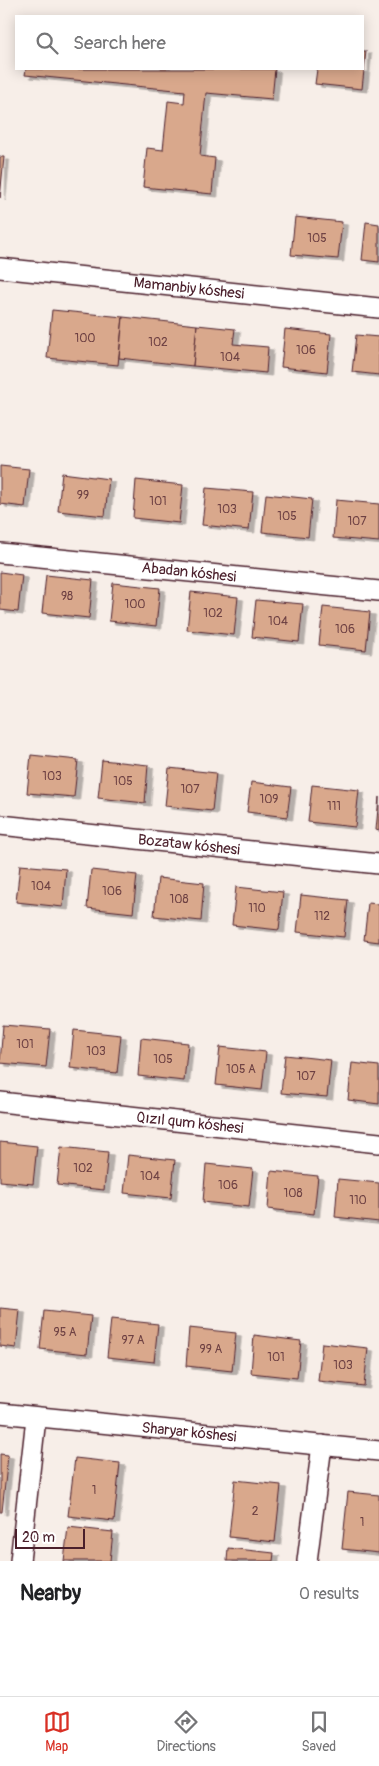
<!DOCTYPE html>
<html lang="en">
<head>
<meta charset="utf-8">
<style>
  body { margin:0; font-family:Pangolin,sans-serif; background:#f2f2f2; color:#202124 }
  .scale { position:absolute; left:15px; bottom:12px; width:70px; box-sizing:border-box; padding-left:5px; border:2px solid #4a1f2b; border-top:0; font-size:14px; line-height:18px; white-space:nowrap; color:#4a1f2b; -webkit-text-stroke:4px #fff; paint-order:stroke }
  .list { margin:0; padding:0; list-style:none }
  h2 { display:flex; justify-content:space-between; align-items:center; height:65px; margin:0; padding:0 20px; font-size:21px }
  h2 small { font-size:16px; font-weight:400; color:#757577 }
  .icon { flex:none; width:28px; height:28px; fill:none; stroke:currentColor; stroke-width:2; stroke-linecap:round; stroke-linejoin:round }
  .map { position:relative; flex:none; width:379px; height:1561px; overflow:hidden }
  .search { position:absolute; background:#fff; box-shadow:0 2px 12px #0003; left:15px; right:15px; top:15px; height:55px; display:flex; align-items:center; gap:12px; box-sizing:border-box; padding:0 18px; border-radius:0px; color:#757577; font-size:19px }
  .sheet { height:135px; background:#fff }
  nav { display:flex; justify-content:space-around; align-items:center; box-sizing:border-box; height:70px; border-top:1px solid #e0e0e0; background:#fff; font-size:14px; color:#757577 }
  nav a { display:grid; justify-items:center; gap:2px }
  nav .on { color:#d93025 }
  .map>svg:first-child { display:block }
</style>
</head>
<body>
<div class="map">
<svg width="379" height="1561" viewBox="0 0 379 1561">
  <defs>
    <filter id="shadow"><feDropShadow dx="5.5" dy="3" stdDeviation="0" flood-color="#0004"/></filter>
  </defs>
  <rect width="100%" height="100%" fill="#f7eee8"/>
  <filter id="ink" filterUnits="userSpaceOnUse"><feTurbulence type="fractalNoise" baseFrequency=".02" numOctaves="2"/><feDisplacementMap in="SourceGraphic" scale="10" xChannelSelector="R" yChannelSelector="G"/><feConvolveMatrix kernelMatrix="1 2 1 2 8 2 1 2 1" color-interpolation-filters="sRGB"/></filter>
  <g filter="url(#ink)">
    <g fill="#d9a88c" stroke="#4a1f2b" filter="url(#shadow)">
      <polygon points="363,51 366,51 362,89 315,84 317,69 363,69"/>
      <polygon points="26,69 275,69 272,99 206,93 200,156 215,158 212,194 143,187 147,148 163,150 168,101 184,103 185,91 25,75"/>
      <polygon points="0,157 4,157 0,198"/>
      <polygon points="295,217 342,222 338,259 291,255"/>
      <polygon points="366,222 379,224 379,262 362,260"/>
      <polygon points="52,310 123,317 118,365 47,358"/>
      <polygon points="123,317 197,325 193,366 119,358"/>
      <polygon points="197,325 235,329 233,344 268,347 266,373 193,366"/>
      <polygon points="285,329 331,334 327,372 281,367"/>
      <polygon points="356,335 379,337 379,375 352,372"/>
      <polygon points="0,466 29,469 25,507 0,504"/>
      <polygon points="62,473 109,479 105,516 58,511"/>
      <polygon points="136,480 183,485 179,523 133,518"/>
      <polygon points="206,488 253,492 249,530 202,525"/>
      <polygon points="266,494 312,499 308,537 262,532"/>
      <polygon points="336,500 379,504 379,542 333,538"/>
      <polygon points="0,572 22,575 18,612 0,610"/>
      <polygon points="46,575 93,580 89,618 42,613"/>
      <polygon points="113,583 160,588 156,626 109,621"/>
      <polygon points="191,592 238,597 234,635 187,630"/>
      <polygon points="256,600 303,604 299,642 252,637"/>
      <polygon points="323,607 370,612 366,650 319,645"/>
      <polygon points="31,755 78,760 74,797 27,793"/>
      <polygon points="102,760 148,765 145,803 98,798"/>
      <polygon points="169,768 216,773 212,811 165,806"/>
      <polygon points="251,782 291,787 287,817 247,812"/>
      <polygon points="312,785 359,790 355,827 308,822"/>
      <polygon points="379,797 379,831 376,830"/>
      <polygon points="20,865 66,869 63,907 16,902"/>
      <polygon points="91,870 137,875 133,913 87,908"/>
      <polygon points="158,878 204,883 201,921 154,916"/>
      <polygon points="236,887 283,892 279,930 232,925"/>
      <polygon points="301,895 348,900 344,937 297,932"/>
      <polygon points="368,903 379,904 379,942 364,940"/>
      <polygon points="3,1025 50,1029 46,1067 0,1063"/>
      <polygon points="74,1030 121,1035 117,1073 70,1068"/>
      <polygon points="141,1038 188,1043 184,1081 138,1076"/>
      <polygon points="220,1047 266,1052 262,1090 216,1085"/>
      <polygon points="285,1055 331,1060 327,1097 281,1093"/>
      <polygon points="352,1063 379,1066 379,1104 348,1100"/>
      <polygon points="0,1142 37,1146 33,1184 0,1181"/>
      <polygon points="61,1147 108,1152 104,1190 57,1185"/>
      <polygon points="128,1155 175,1160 171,1198 124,1193"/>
      <polygon points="206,1164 253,1169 249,1207 203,1202"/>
      <polygon points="271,1171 318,1176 314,1214 268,1209"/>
      <polygon points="338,1179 379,1183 379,1222 335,1217"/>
      <polygon points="0,1308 20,1310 16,1348 0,1346"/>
      <polygon points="44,1311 91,1316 87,1354 40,1349"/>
      <polygon points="111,1319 158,1324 154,1362 107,1357"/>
      <polygon points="189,1328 236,1333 232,1371 186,1366"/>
      <polygon points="254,1335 301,1341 297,1378 251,1373"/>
      <polygon points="322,1343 368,1348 364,1386 318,1381"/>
      <polygon points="0,1454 8,1455 2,1512 0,1512"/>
      <polygon points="75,1458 120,1463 114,1521 68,1516"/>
      <polygon points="235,1480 281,1485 275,1542 229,1537"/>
      <polygon points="348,1492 379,1495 379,1553 342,1549"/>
      <polygon points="68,1527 113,1532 110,1561 64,1561"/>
      <polygon points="228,1548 274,1553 273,1561 227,1561"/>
    </g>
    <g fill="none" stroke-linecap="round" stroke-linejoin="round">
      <defs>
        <g id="minor">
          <path id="s1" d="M0,268L379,308"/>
          <path id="s2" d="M0,553L379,591"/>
          <path id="s3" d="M0,825L379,864"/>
          <path id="s4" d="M0,1102L379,1143"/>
          <path id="s5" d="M0,1413L379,1451"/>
          <polyline points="20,1561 36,1418"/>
          <polyline points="307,1561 322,1445"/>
        </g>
      </defs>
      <use href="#minor" stroke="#4a1f2b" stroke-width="22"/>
      <use href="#minor" stroke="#fff" stroke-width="19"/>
    </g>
  </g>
  <g text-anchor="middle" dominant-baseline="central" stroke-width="4" stroke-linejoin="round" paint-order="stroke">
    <g font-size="12" fill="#6e4143">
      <text x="317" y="238">105</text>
      <text x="85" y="338">100</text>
      <text x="158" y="342">102</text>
      <text x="306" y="350">106</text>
      <text x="230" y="357">104</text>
      <text x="83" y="495">99</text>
      <text x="158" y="501">101</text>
      <text x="227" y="509">103</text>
      <text x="287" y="516">105</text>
      <text x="357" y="521">107</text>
      <text x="67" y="596">98</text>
      <text x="135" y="604">100</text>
      <text x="213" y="613">102</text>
      <text x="278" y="621">104</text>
      <text x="345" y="629">106</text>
      <text x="52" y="776">103</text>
      <text x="123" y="781">105</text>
      <text x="190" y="789">107</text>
      <text x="269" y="799">109</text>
      <text x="334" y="806">111</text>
      <text x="41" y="886">104</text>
      <text x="112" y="891">106</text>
      <text x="179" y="899">108</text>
      <text x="257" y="908">110</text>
      <text x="322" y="916">112</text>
      <text x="25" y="1044">101</text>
      <text x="96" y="1051">103</text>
      <text x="163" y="1059">105</text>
      <text x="241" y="1069">105 А</text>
      <text x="306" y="1076">107</text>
      <text x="83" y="1168">102</text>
      <text x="150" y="1176">104</text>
      <text x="228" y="1185">106</text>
      <text x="293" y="1193">108</text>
      <text x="358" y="1200">110</text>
      <text x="65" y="1332">95 А</text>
      <text x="133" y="1340">97 А</text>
      <text x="211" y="1349">99 А</text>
      <text x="276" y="1357">101</text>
      <text x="343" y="1365">103</text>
      <text x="94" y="1490">1</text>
      <text x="255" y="1511">2</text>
      <text x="362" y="1522">1</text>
    </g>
    <g font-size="15" fill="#4a1f2b" stroke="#fff">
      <text stroke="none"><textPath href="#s1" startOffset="190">Mamanbiy kóshesi</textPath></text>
      <text stroke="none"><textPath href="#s2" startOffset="190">Abadan kóshesi</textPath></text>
      <text stroke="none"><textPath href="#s3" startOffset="190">Bozataw kóshesi</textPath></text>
      <text stroke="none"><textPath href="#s4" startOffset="191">Qızıl qum kóshesi</textPath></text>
      <text stroke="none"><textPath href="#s5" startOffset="190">Sharyar kóshesi</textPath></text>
    </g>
  </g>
</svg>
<div class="scale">20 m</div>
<div class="search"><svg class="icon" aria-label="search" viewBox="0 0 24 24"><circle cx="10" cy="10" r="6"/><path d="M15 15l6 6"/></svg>Search here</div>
</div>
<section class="sheet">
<h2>Nearby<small>0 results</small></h2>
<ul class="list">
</ul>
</section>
<nav>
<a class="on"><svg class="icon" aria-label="map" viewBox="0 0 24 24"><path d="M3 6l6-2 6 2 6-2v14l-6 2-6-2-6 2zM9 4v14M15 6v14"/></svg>Map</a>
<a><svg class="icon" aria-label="directions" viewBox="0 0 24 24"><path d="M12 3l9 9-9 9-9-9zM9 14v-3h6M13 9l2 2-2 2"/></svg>Directions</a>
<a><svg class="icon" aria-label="saved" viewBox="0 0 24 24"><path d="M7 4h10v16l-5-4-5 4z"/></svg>Saved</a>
</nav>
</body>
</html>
